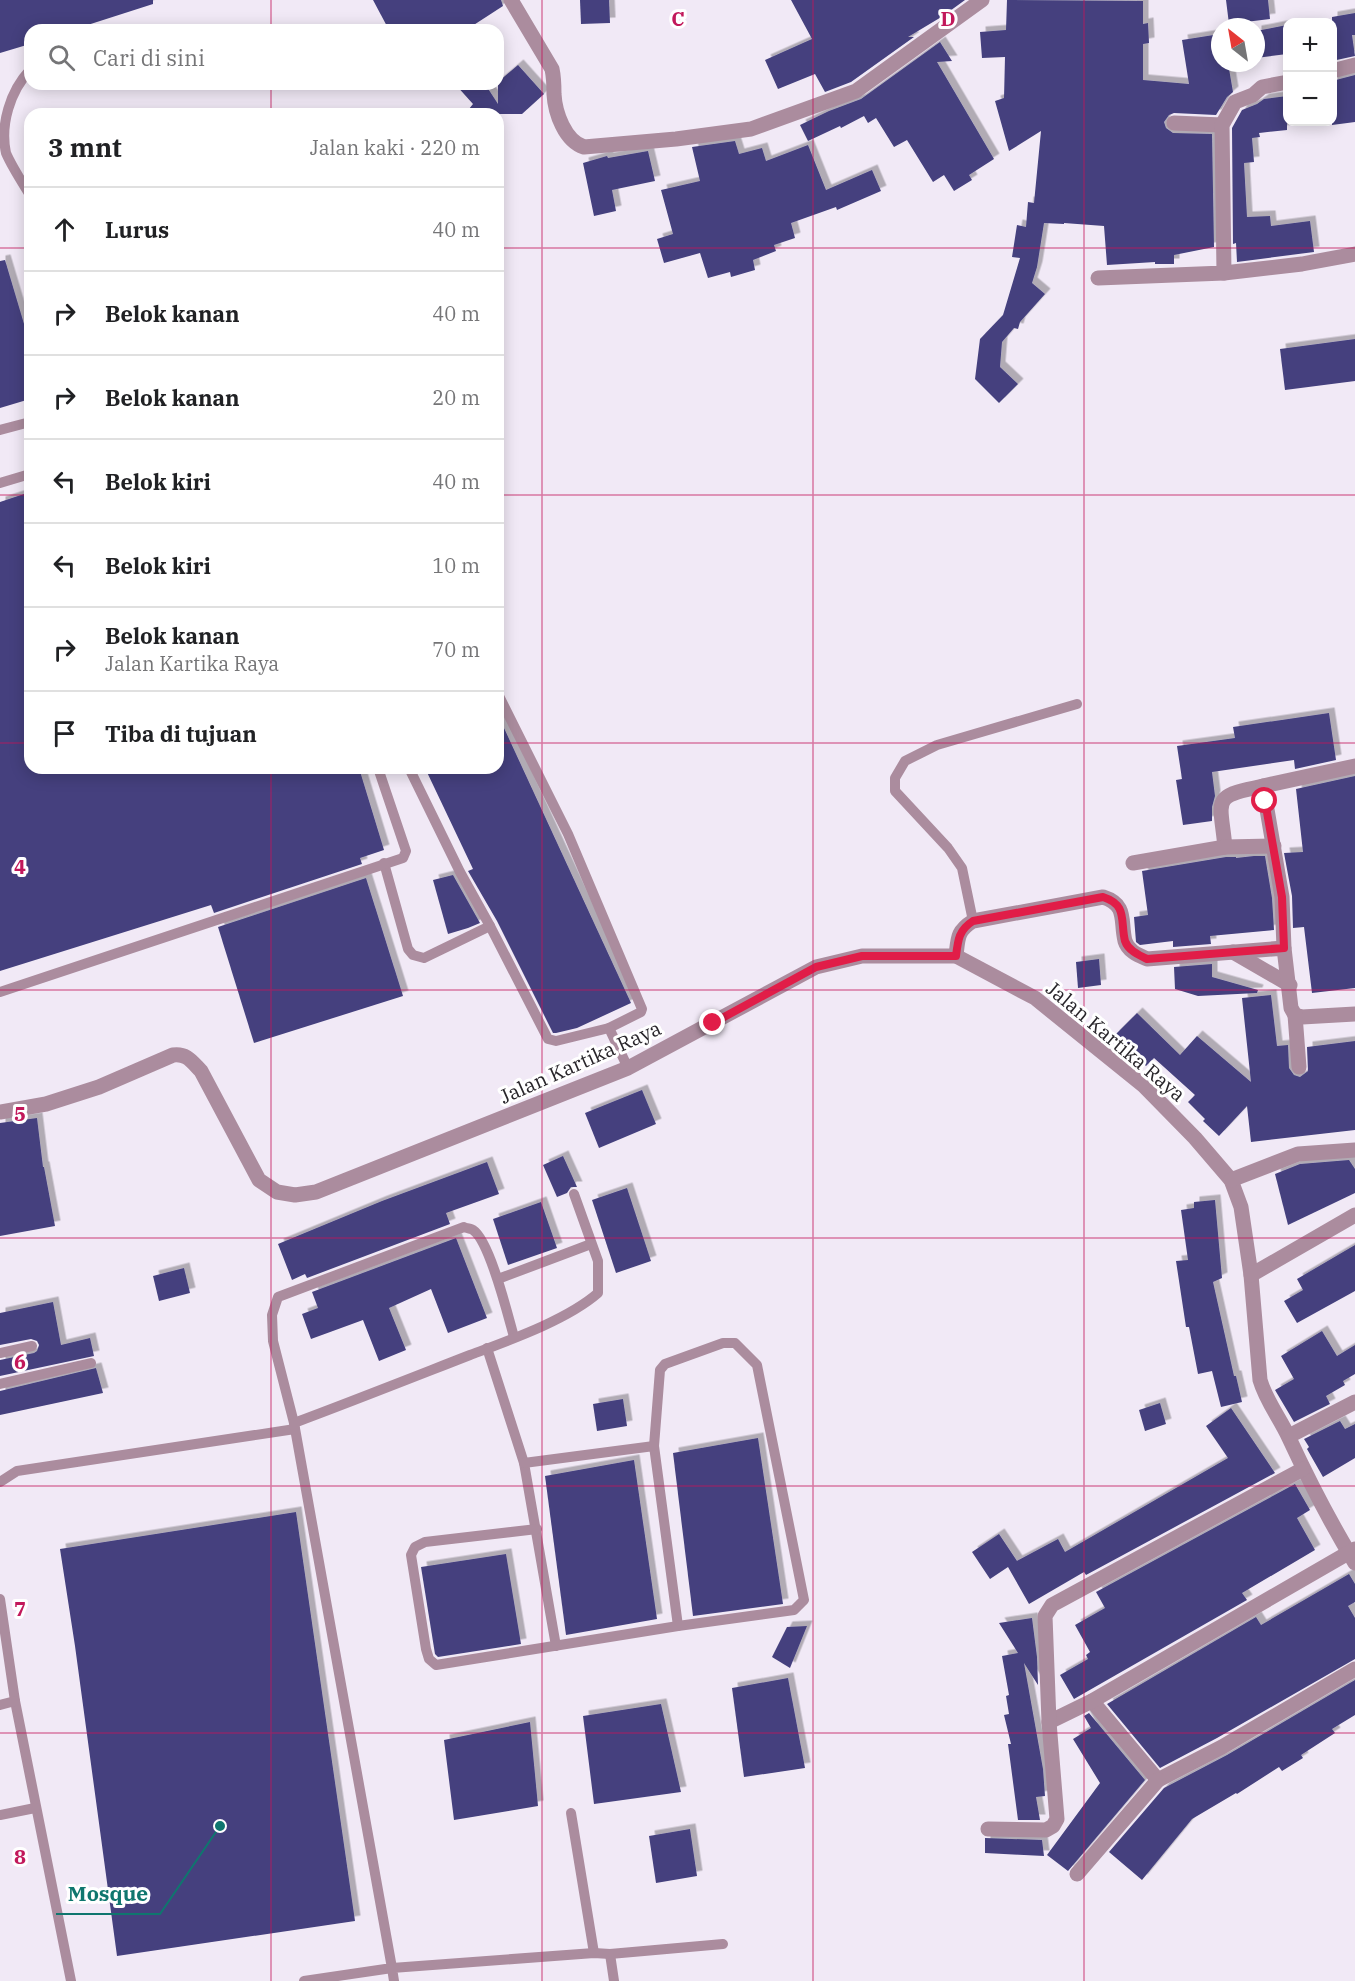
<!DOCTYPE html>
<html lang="id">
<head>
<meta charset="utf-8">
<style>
  body { margin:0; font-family:"IBM Plex Serif",serif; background:#f2f2f2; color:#202124 }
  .controls { position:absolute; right:18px; top:18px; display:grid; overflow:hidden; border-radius:12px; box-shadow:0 3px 15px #0003 }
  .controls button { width:54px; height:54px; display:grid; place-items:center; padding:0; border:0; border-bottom:2px solid #e0e0e0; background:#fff; color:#202124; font:30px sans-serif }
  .compass { position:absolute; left:1211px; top:18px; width:54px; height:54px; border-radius:50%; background:#fff; box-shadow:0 3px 15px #0003; rotate:329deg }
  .stop { position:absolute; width:18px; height:18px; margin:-14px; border:4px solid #e11d48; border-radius:50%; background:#fff }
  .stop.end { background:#e11d48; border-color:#fff; box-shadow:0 2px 6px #0008 }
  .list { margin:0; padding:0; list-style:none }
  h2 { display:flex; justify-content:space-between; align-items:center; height:78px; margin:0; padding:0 24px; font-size:26px }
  h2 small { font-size:20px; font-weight:400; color:#757577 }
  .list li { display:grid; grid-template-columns:39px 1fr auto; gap:18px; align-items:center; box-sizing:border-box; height:84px; padding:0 24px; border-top:2px solid #e0e0e0 }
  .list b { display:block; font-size:22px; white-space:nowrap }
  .list p { margin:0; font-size:20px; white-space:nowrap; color:#757577 }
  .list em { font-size:20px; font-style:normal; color:#757577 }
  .icon { flex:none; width:33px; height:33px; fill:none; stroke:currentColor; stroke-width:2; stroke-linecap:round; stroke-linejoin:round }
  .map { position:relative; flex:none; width:1355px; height:1981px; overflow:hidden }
  .search { position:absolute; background:#fff; box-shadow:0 3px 15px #0003; left:24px; top:24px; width:480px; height:66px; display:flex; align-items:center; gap:15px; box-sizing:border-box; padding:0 21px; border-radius:18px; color:#757577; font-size:22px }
  .panel { position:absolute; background:#fff; box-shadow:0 3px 15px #0003; left:24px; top:108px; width:480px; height:666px; border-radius:18px }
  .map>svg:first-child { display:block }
</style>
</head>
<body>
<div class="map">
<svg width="1355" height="1981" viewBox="0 0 1355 1981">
  <defs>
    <filter id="shadow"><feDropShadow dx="5.5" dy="-5.5" stdDeviation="0" flood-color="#0004"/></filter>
  </defs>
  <rect width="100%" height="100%" fill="#f1e9f6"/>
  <g fill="#44407e" filter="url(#shadow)">
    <polygon points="0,0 153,0 153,4 72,30 30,30 30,44 0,53"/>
    <polygon points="373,0 501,0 503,6 466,30 389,30"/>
    <polygon points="580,0 609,0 610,23 581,24"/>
    <polygon points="791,0 965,0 943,16 908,37 914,37 851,82 825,92 815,74 778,89 765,60 812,39"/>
    <polygon points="1007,0 1143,1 1143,24 1148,23 1149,43 1143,44 1143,80 1189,84 1182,40 1220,34 1220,63 1228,63 1233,92 1227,97 1216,115 1174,113 1169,115 1164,122 1166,128 1173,133 1212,134 1214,247 1174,255 1174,264 1155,264 1155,262 1107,265 1104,226 1064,223 1064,224 1044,223 1037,267 1032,283 1045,294 1020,322 1018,329 1014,328 1002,342 1000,367 1018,384 999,403 975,379 980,339 1003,315 1020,258 1012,257 1017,225 1026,227 1028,202 1034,203 1041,131 1009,151 995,101 1004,98 1005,57 982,58 980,32 1006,30"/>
    <polygon points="1226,0 1268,0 1270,19 1229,24"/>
    <polygon points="1355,13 1355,35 1352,35 1355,56 1332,61 1332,17"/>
    <polygon points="1287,25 1287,54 1256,58 1256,31"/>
    <polygon points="940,42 952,61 937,62 994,159 969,175 972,180 954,191 944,175 933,182 907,140 894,147 876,118 868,123 864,116 841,128 840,126 808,141 800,125 829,111 861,99"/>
    <polygon points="518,65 544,94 522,114 465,114 473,104 455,84 485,84 498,104 498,82"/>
    <polygon points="1355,75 1355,122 1332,125 1332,81"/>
    <polygon points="1287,96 1287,130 1259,133 1260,137 1252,138 1254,162 1244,163 1247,217 1270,216 1271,226 1310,221 1314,252 1237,262 1236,243 1233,244 1232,128 1242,110 1257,104 1264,99"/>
    <polygon points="735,141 739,154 762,148 766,161 808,145 826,190 872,170 881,191 837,210 836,207 791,223 795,238 774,245 776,251 753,260 755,270 731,277 730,272 708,278 700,253 664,263 657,239 673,234 661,190 700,181 692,147"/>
    <polygon points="648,151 655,181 612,190 616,211 594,216 583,163 607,156 608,158"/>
    <polygon points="5,260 30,344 30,399 0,408 0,261"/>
    <polygon points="1355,339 1355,381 1285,390 1280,349"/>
    <polygon points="30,492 30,768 359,768 384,850 360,858 362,864 214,913 211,905 0,971 0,502"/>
    <polygon points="1329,713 1336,760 1295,769 1294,760 1212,772 1215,796 1212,807 1212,821 1183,825 1176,780 1182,779 1177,746 1235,738 1233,727"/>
    <polygon points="498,715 631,1003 577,1028 556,1033 553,1033 497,921 468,871 473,869 425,768 498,768"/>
    <polygon points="1355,776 1355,988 1312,993 1304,927 1293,928 1292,896 1284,853 1303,852 1296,789"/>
    <polygon points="1254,856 1265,856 1272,898 1274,930 1210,936 1211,944 1173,947 1173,941 1140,945 1136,942 1134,917 1148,915 1142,871 1226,857 1236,857 1236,858"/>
    <polygon points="453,875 480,923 468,928 448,934 433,880"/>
    <polygon points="366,878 403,996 254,1043 218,927"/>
    <polygon points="1099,959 1101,985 1078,988 1076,962"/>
    <polygon points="1212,964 1212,977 1258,990 1257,993 1198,996 1175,989 1174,967"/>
    <polygon points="1271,995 1277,1046 1288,1045 1289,1068 1294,1075 1300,1077 1308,1071 1307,1047 1355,1041 1355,1130 1251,1142 1247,1106 1219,1136 1203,1121 1205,1119 1188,1102 1195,1095 1154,1058 1146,1066 1114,1036 1137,1013 1180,1055 1197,1036 1251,1082 1242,998"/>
    <polygon points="642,1090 656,1124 599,1148 585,1113"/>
    <polygon points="37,1118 43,1167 44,1167 55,1226 0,1236 0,1123"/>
    <polygon points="563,1156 577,1187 571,1187 567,1193 557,1197 543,1165"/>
    <polygon points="1349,1160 1355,1169 1355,1193 1288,1225 1275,1174 1300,1164"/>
    <polygon points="487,1162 499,1194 446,1213 450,1224 307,1278 305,1274 292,1280 278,1244 382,1201"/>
    <polygon points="627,1188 651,1261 616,1273 592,1200"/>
    <polygon points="1215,1200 1222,1278 1213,1282 1234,1376 1236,1376 1242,1402 1221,1407 1212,1371 1198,1374 1189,1327 1186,1327 1176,1261 1188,1260 1181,1210 1194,1208 1194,1202"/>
    <polygon points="541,1202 557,1248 508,1265 493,1219"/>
    <polygon points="456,1238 487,1318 448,1333 431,1289 389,1308 406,1350 379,1361 363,1320 311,1339 302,1314 318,1308 312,1292"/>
    <polygon points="1355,1245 1355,1291 1297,1323 1284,1301 1303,1290 1297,1279"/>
    <polygon points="184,1268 190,1293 159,1301 153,1276"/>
    <polygon points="53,1302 61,1345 90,1338 94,1356 0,1376 0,1360 34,1353 37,1351 39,1345 37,1341 31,1339 0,1345 0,1313"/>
    <polygon points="1322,1331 1337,1356 1355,1345 1355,1374 1343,1381 1345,1385 1326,1396 1330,1404 1294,1422 1275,1390 1294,1379 1281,1356"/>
    <polygon points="96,1368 103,1393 0,1415 0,1391"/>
    <polygon points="623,1399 627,1426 597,1431 593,1404"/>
    <polygon points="1160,1403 1166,1424 1145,1431 1139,1410"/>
    <polygon points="1231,1408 1275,1473 1086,1575 1084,1572 1029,1604 1008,1567 990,1579 972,1552 999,1534 1017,1561 1013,1563 1058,1539 1065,1552 1228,1458 1206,1426"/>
    <polygon points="1340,1421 1345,1429 1355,1424 1355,1458 1323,1477 1307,1449 1309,1447 1304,1439"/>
    <polygon points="758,1438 783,1604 693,1616 673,1453"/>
    <polygon points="634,1460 657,1619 566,1635 545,1476"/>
    <polygon points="1295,1484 1310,1510 1297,1518 1315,1550 1242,1593 1247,1600 1074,1699 1060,1675 1088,1659 1086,1655 1090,1652 1075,1625 1105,1608 1096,1592"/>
    <polygon points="296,1512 355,1921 117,1956 75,1646 60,1549"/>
    <polygon points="506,1554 521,1644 438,1657 435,1654 421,1567"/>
    <polygon points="1349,1574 1355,1584 1355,1602 1348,1606 1355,1618 1355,1659 1217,1738 1160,1768 1107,1704 1256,1617 1261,1625"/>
    <polygon points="1032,1618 1037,1657 1038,1685 1024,1663 1043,1769 1045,1796 1036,1797 1040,1820 1018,1820 1008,1744 1011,1744 1004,1715 1009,1714 1006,1696 1009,1695 1002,1656 1018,1653 999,1623"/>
    <polygon points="807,1626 790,1668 772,1657 787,1627"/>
    <polygon points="788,1678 805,1768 744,1777 732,1688"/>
    <polygon points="1355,1680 1355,1715 1332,1729 1335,1733 1301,1755 1303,1758 1282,1771 1279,1767 1237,1794 1236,1793 1192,1819 1142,1880 1109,1852 1164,1788 1227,1755"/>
    <polygon points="661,1704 681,1792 594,1804 583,1716"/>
    <polygon points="1089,1713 1145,1780 1068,1871 1047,1855 1100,1783 1073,1739 1091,1728 1084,1716"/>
    <polygon points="530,1722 538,1806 454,1820 444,1740"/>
    <polygon points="690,1829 697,1876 656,1883 649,1836"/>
    <polygon points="985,1838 1042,1840 1044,1856 985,1853"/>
  </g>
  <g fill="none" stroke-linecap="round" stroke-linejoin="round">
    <g stroke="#ab8c9e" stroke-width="10">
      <path d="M30,70C10,91 0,125 6,153C12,167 22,182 30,195"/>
      <polyline points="0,430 30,422"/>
      <polyline points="0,483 30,474"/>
      <polyline points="498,694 568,834 642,1009 641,1012 609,1028"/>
      <polyline points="409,768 460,872 490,926"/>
      <polyline points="384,863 408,949 413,955 424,958 490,926 548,1039 556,1041 609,1028 628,1068"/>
      <polyline points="973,921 962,868 948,848 895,791 895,778 905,761 937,745 1077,704"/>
      <polyline points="0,992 403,858 406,851 378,768"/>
      <polyline points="498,1279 591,1244"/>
      <polyline points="487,1348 524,1463 556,1646"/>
      <polyline points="0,1353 32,1346"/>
      <polyline points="0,1384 91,1363"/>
      <path d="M294,1423L273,1341L272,1315L278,1297L464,1227C465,1228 473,1229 473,1230C490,1241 508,1316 514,1337"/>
      <polyline points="524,1463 654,1446 678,1626"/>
      <polyline points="0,1482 17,1471 295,1429"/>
      <polyline points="537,1529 425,1542 415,1547 411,1555 426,1649 429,1659 436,1665 678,1626 794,1610 804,1600 757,1365 735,1343 723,1343 665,1364 660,1370 654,1446"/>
      <polyline points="0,1599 15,1701 71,1981"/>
      <polyline points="0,1705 15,1701"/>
      <polyline points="571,1813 594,1953"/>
      <polyline points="0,1815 35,1808"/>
      <polyline points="610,1954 614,1981"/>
      <path d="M304,1981L392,1968L294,1423C353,1401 411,1378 470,1355C510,1340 567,1320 598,1293V1261L574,1194"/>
      <polyline points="394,1981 392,1968 594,1953 610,1954 723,1944"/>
    </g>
    <g stroke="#ab8c9e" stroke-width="15">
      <path d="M511,0L552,69C554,78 554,85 554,94C555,113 565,141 584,147L676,139L751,129L856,91L982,0"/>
      <polyline points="1332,71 1355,65"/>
      <polyline points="1174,123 1222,125"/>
      <polyline points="1224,273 1302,264 1355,254"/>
      <polyline points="1098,278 1224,273 1222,125 1235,102 1253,95 1262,87 1288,82"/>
      <path d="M1225,847C1220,797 1211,797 1263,786"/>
      <polyline points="1133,863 1225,847 1274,846"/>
      <polyline points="1284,948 1282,897 1263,786 1355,766"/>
      <polyline points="1233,952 1290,985"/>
      <path d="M956,956C958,938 957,931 973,921L1103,897C1128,905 1120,921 1125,941C1128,951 1138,955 1147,959L1284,948L1291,1008L1295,1015L1302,1017L1355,1014"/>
      <polyline points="1295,1015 1299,1067"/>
      <path d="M0,1112L46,1104L99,1087L173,1055C187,1053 192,1062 201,1071L259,1180L277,1192L295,1195L316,1192L628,1068L816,967L862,956H956L1035,998L1144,1086L1195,1138L1231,1180L1241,1207L1251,1275L1260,1380C1266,1401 1280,1418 1289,1438C1309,1481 1330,1522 1355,1563"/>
      <polyline points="1231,1180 1298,1154 1355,1150"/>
      <polyline points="1251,1275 1355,1215"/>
      <polyline points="1289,1436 1355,1402"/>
      <polyline points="1092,1701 1158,1780 1222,1747 1355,1669"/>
      <polyline points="1049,1722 1092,1701 1355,1549"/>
      <polyline points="988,1829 1046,1830 1053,1826 1057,1819 1049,1722 1045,1616 1052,1605 1303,1469"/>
      <polyline points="1077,1874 1158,1780"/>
    </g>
  </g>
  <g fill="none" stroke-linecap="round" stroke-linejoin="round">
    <path stroke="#e11d48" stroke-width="8" d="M713,1023L816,967L862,956H956C958,939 959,930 973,921L1103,897C1128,905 1120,921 1125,941C1128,950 1138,955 1147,959L1284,948L1282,897L1265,801"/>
  </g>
  <path fill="none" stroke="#c2185b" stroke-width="1.5" stroke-opacity="0.55" d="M271,0V30M542,0V1981M813,0V1981M1084,0V1981M271,84V114M0,248H30M498,248H1355M0,495H30M498,495H1355M0,743H30M498,743H1355M271,768V1981M0,990H1355M0,1238H1355M0,1486H1355M0,1733H1355"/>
  <g text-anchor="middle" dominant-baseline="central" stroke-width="6" stroke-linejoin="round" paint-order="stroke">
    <g font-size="20" fill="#29262b" stroke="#fff">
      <text transform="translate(1116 1041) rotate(40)">Jalan Kartika Raya</text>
      <text transform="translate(580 1062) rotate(-24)">Jalan Kartika Raya</text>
    </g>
  </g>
  <g font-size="20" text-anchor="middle" font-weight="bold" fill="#c2185b" stroke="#fff" stroke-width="6" stroke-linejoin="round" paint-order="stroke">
    <text x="678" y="26">C</text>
    <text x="948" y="26">D</text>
    <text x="20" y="874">4</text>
    <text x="20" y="1121">5</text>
    <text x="20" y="1369">6</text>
    <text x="20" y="1616">7</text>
    <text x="20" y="1864">8</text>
  </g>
  <path fill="none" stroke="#0f766e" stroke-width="2" d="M220 1826L160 1914H56"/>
  <circle fill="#0f766e" stroke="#fff" stroke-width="2" cx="220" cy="1826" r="6"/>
  <g font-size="21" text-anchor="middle" font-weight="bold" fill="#0f766e" stroke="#fff" stroke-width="6" stroke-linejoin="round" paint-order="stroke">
    <text x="108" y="1901">Mosque</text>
  </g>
</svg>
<div class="controls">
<button>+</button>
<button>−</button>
</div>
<svg class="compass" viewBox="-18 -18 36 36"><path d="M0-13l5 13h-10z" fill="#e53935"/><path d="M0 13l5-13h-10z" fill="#757577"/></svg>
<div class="stop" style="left:1265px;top:801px"></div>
<div class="stop end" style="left:713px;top:1023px"></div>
<div class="search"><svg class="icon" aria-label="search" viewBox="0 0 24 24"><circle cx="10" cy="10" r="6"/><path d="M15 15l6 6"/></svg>Cari di sini</div>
<section class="panel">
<h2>3 mnt<small>Jalan kaki · 220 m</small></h2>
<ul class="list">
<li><svg class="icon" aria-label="ahead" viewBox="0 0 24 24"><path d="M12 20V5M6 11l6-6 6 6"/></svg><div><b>Lurus</b></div><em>40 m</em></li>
<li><svg class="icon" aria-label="right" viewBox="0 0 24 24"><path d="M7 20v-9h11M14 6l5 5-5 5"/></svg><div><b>Belok kanan</b></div><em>40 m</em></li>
<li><svg class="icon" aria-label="right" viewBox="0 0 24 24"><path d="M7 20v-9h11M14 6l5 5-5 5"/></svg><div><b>Belok kanan</b></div><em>20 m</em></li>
<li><svg class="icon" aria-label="left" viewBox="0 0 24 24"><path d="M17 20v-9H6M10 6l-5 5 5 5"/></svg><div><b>Belok kiri</b></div><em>40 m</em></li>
<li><svg class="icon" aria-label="left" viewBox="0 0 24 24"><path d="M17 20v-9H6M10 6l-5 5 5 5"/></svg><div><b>Belok kiri</b></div><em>10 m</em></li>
<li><svg class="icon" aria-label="right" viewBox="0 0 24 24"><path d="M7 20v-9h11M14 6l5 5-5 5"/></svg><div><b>Belok kanan</b><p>Jalan Kartika Raya</p></div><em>70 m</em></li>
<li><svg class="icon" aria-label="arrive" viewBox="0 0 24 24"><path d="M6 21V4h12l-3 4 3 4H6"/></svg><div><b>Tiba di tujuan</b></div></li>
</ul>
</section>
</div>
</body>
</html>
